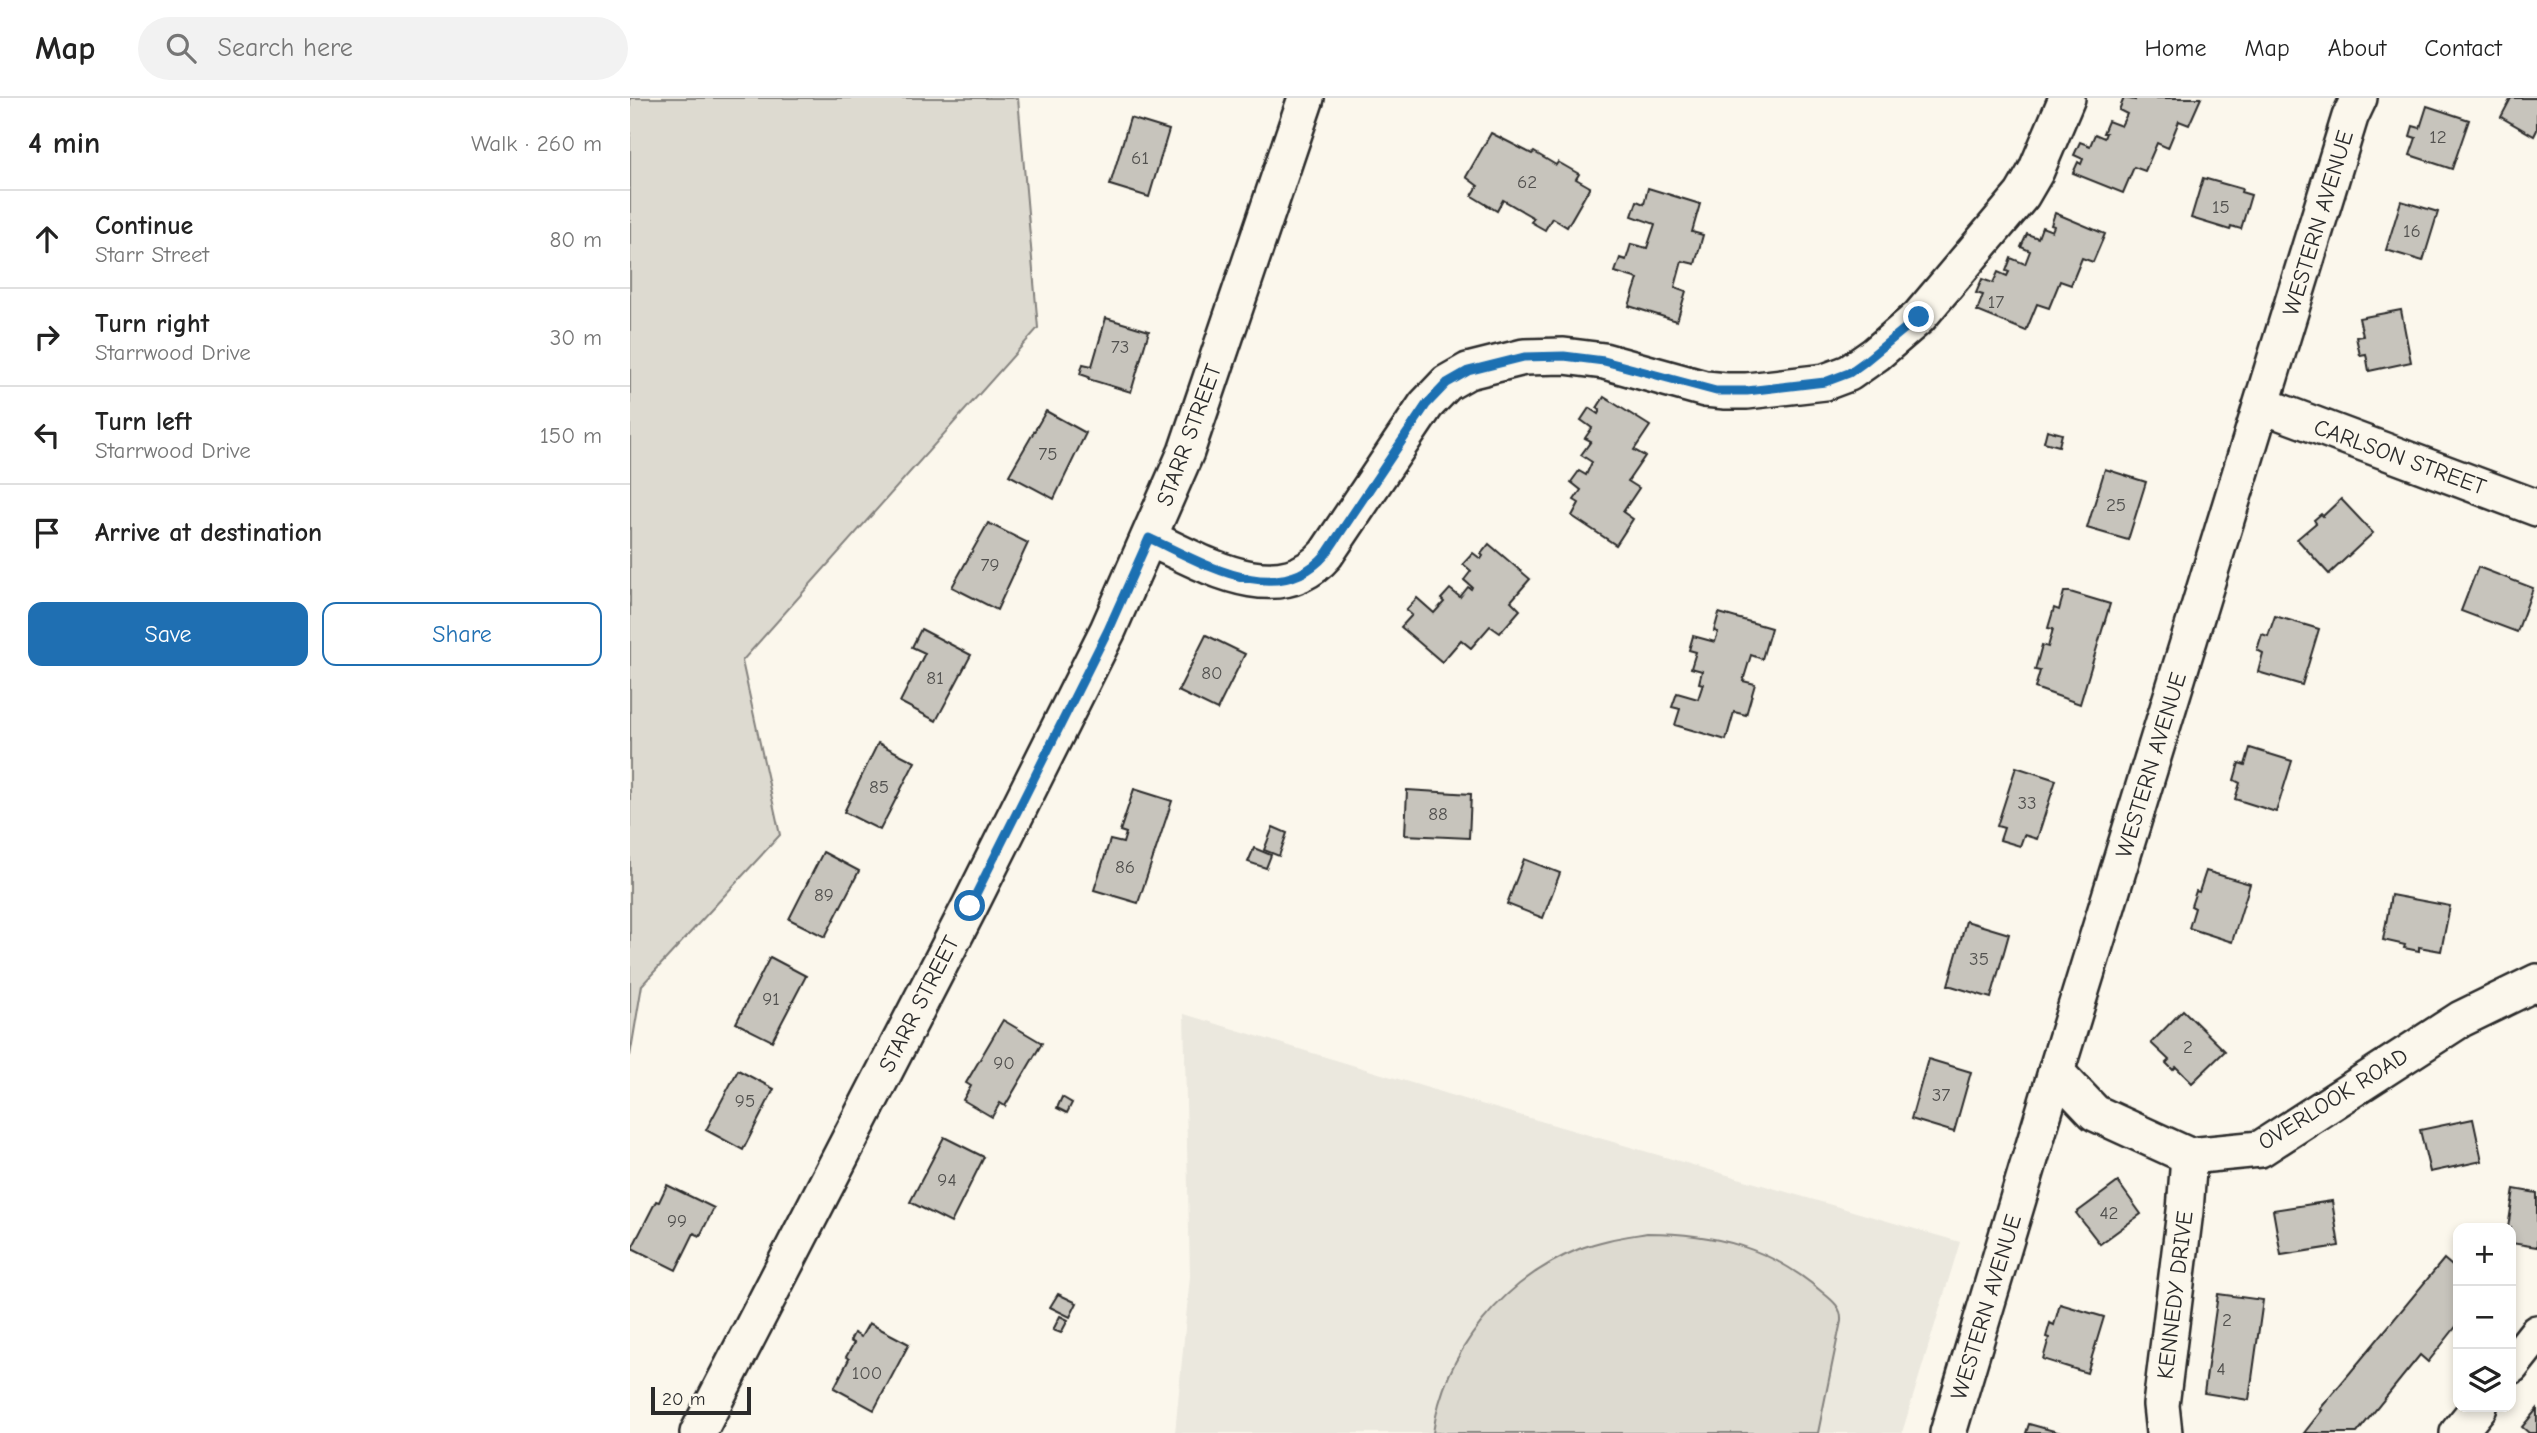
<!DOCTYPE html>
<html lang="en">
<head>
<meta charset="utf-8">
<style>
  body { margin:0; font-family:"Comic Neue",sans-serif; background:#f2f2f2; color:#222 }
  .controls { position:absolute; right:21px; bottom:21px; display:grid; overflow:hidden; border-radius:14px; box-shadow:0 4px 10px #0003 }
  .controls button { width:63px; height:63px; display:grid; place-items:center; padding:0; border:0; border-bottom:2px solid #e0e0e0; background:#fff; color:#222; font:35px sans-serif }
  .scale { position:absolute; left:21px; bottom:18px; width:100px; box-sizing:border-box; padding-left:7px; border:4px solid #2b2b2b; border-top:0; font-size:19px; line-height:24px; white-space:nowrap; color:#2b2b2b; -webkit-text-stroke:5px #fbf7ec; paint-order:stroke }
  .stop { position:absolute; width:21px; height:21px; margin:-16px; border:5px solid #1f6fb2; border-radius:50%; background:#fff }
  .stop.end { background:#1f6fb2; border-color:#fff; box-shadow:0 2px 7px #0008 }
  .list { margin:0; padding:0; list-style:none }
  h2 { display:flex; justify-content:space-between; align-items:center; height:91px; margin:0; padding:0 28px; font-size:30px }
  h2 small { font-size:23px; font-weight:400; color:#767676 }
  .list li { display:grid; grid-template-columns:46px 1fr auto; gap:21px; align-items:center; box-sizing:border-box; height:98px; padding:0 28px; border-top:2px solid #e0e0e0 }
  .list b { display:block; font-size:26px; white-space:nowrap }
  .list p { margin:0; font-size:23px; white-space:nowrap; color:#767676 }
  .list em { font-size:23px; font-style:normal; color:#767676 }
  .actions { display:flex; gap:14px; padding:21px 28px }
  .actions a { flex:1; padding:16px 0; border:2px solid #1f6fb2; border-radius:14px; text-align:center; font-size:24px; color:#1f6fb2 }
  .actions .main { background:#1f6fb2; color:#fff }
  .icon { flex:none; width:38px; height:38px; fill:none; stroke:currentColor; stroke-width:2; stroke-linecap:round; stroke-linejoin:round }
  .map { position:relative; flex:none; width:1907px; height:1335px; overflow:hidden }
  header { display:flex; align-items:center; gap:42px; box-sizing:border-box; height:98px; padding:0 35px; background:#fff; border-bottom:2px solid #e0e0e0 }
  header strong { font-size:33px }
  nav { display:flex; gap:38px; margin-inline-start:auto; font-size:24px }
  .search { width:490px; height:63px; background:#f2f2f2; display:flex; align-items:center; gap:18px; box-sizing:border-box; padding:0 24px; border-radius:38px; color:#767676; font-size:26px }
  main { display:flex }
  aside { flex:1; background:#fff }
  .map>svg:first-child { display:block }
</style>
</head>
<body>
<header>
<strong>Map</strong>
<div class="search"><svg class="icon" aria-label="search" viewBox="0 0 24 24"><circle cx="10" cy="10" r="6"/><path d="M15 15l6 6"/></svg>Search here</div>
<nav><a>Home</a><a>Map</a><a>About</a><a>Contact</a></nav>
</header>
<main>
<aside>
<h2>4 min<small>Walk · 260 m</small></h2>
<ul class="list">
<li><svg class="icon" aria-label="ahead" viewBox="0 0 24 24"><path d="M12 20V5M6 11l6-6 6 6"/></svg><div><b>Continue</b><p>Starr Street</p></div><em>80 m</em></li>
<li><svg class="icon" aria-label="right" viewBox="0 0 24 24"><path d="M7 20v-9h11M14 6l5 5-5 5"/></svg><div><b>Turn right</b><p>Starrwood Drive</p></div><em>30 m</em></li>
<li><svg class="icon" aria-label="left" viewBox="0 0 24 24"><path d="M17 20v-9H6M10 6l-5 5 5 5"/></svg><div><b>Turn left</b><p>Starrwood Drive</p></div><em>150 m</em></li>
<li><svg class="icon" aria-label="arrive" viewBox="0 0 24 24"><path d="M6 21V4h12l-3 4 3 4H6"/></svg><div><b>Arrive at destination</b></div></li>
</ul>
<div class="actions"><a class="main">Save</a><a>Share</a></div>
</aside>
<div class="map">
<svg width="1907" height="1335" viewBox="0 0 1907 1335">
  <rect width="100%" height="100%" fill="#fbf7ec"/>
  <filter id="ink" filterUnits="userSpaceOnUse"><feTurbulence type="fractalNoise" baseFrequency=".0143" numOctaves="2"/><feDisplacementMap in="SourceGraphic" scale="14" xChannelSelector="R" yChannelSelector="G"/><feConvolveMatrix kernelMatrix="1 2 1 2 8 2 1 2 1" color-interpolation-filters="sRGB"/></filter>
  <g filter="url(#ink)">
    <polygon fill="#ebe8de" points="554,916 851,1006 1330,1144 1272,1335 545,1335 560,1178"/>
    <g fill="#dddad0" stroke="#84827e" stroke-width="2">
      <polygon points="0,0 388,0 408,230 112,563 150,737 12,887 0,958"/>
      <path d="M1017,1135C1084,1135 1140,1149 1192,1194C1202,1202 1212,1209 1211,1223L1188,1335H803C814,1253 873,1182 949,1151C971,1142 994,1139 1017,1135Z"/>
    </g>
    <g fill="#c7c4bc" stroke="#2b2b2b" stroke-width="2">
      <polygon points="1494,0 1505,2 1505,0 1571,0 1559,27 1549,23 1538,50 1527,45 1515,73 1504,69 1493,95 1443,75 1448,64 1451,66 1453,61 1444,57 1450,44 1460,48 1465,36 1474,40 1476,35 1473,35 1478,23 1491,28 1497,16 1489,12"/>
      <polygon points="1881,0 1907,0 1907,32 1904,38 1871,19"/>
      <polygon points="1797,8 1839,22 1822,71 1780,57 1786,40 1780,38 1783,28 1790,30"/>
      <polygon points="500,20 539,32 519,99 480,87"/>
      <polygon points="861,35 902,56 904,54 926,67 928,64 949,76 946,81 960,89 937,129 922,120 915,132 901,124 904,120 873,102 867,113 842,98 848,88 836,79"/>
      <polygon points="1573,80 1612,91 1611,94 1621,97 1611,131 1601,128 1600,132 1561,120"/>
      <polygon points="1018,90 1070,106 1062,134 1073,137 1065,166 1052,163 1045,189 1056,193 1047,223 999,208 1008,181 985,174 990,160 996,162 1001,146 1017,150 1025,126 1002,118 1007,103 1014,106"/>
      <polygon points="1771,103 1808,114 1793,163 1756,152"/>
      <polygon points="1425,115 1475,136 1463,164 1452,160 1441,187 1430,183 1419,210 1407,206 1396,233 1347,213 1353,197 1346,195 1352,181 1363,185 1368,174 1377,178 1379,174 1376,173 1381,160 1395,166 1400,153 1391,149 1397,136 1408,140 1412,129 1422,133 1424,128 1421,127"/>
      <polygon points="1771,212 1781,264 1739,273 1736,256 1730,257 1726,239 1733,238 1729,220"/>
      <polygon points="476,220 519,233 501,294 458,281 459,279 450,276 453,266 462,268"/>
      <polygon points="974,299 1020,328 1004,352 1015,358 998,383 1009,390 993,414 1003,421 986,447 942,418 949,405 944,402 951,392 941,384 949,373 956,377 962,364 951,357 961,343 955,340 962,330 951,322 959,310 968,316 970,312 967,310"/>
      <polygon points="416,313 456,335 424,401 379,377"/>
      <polygon points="1417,332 1432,336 1429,348 1414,344"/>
      <polygon points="1475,371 1516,384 1498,442 1457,430"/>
      <polygon points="1711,401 1743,435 1699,476 1667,441 1686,425 1684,422 1691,416 1693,418"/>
      <polygon points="358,425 398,445 367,512 322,489"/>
      <polygon points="859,446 900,481 881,503 890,512 870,535 860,528 841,550 831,542 812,564 771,529 782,517 776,512 787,500 804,515 814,504 811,501 820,491 830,499 838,489 841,491 842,489 834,482 841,473 833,466 843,455 851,461 853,458 851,456"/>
      <polygon points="1848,469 1903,490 1887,534 1831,513"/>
      <polygon points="1434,494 1440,494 1480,506 1450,606 1405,590 1410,573 1405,572 1412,547 1418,549 1423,531 1418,530 1424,510 1429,512"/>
      <polygon points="1089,515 1141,530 1132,561 1121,557 1113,583 1125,586 1116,617 1104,614 1096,642 1045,627 1050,611 1042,609 1047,595 1068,601 1073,586 1069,585 1072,573 1061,570 1066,554 1059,552 1063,538 1085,544 1088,534 1084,533"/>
      <polygon points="1645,518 1689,531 1672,587 1628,574 1633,555 1627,552 1632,536 1638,538"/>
      <polygon points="291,531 341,557 306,623 270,604 295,555 282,549"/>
      <polygon points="576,537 615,556 587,612 548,593"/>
      <polygon points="248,645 285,664 250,732 214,714"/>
      <polygon points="1620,650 1662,663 1646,714 1605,701 1610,685 1604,682 1609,665 1615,667"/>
      <polygon points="1386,669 1426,682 1407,741 1394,737 1390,748 1370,742 1374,730 1367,728"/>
      <polygon points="504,691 542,703 508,805 464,792 480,742 493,745 496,735 490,733"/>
      <polygon points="777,692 841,696 839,740 775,737"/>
      <polygon points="643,729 657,735 649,758 634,752"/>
      <polygon points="624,750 641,757 636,770 618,764"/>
      <polygon points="193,754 229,773 195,839 159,821"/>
      <polygon points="894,761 930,775 913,820 877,806"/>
      <polygon points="1576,773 1620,786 1602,844 1559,830 1565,810 1561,808 1566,793 1569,794"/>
      <polygon points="1761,797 1820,808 1811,853 1789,849 1789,853 1774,850 1775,847 1753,842"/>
      <polygon points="1336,823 1379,836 1361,900 1318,887"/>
      <polygon points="140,859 176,878 142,943 106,925"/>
      <polygon points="1553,912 1595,953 1562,985 1546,969 1543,972 1536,965 1539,962 1521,945"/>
      <polygon points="373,922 412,945 375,1008 370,1005 362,1019 333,1002 341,988 336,985"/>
      <polygon points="1298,961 1341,974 1324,1034 1281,1021"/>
      <polygon points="108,972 144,991 113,1052 76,1032"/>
      <polygon points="432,999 442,1005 437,1015 427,1010"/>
      <polygon points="1843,1021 1852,1063 1800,1074 1790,1032"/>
      <polygon points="314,1039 354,1059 321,1125 280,1104"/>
      <polygon points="1488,1084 1511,1116 1470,1146 1446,1115"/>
      <polygon points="37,1087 84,1110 70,1138 64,1135 46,1172 2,1150 26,1103 29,1104"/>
      <polygon points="1884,1091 1907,1095 1907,1149 1881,1145 1881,1130 1878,1130"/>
      <polygon points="1702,1103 1709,1148 1651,1157 1643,1112"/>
      <polygon points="1814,1161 1828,1173 1828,1226 1798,1264 1790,1257 1727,1335 1674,1335 1692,1312 1690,1311"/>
      <polygon points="428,1196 447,1205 440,1219 420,1209"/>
      <polygon points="1588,1196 1633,1202 1619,1302 1574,1295"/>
      <polygon points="1430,1206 1474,1219 1457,1275 1413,1261 1419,1240 1416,1239 1420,1225 1424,1227"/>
      <polygon points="430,1218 438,1222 431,1235 423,1232"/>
      <polygon points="239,1225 279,1246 244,1312 204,1290 219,1261 216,1259 224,1245 220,1243 224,1235 231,1239"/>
      <polygon points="1907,1311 1907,1335 1899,1335 1892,1329"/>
      <polygon points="1399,1326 1431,1335 1396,1335"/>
    </g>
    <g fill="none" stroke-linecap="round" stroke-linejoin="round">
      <defs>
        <g id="minor">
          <polyline points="1632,307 1907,410"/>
          <path d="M519,440C573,465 648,512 696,456L796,307L817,285L838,273L894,259L934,258L974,263L1075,291L1096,293H1117L1195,284L1219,275L1246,256L1289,219L1392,97L1406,73L1437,0"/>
          <polyline points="1426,974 1465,1015 1559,1058 1630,1051 1831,921 1907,884"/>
          <polyline points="1881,1268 1907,1235"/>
          <polyline points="68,1335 340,808 478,532 556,354 676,0"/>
          <polyline points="1318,1335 1426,974 1720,19 1729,0"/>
          <polyline points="1534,1335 1531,1307 1555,1113 1559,1058"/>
          <polyline points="1828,1335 1849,1309"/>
        </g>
      </defs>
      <use href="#minor" stroke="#2b2b2b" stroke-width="40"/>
      <use href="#minor" stroke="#fbf7ec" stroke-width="35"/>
    </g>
  </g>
  <g fill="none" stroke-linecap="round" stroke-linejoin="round" filter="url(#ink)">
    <path stroke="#1f6fb2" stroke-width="9" d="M340,808L478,532L519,440C573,465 648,512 696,456L796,307L817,285L838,273L894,259L934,258L974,263L1086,293H1117L1195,284L1219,275L1233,265L1289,219"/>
  </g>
  <g text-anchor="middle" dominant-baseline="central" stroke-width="6" stroke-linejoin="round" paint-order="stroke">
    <g font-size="19" fill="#52514f">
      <text x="1808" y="39">12</text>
      <text x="510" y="60">61</text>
      <text x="897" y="84">62</text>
      <text x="1591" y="109">15</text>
      <text x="1782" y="133">16</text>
      <text x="1366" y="204">17</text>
      <text x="490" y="249">73</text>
      <text x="418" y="356">75</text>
      <text x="1486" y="407">25</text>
      <text x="360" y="467">79</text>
      <text x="582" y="575">80</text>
      <text x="305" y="580">81</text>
      <text x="249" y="689">85</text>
      <text x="1397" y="705">33</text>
      <text x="808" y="716">88</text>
      <text x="495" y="769">86</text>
      <text x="194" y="797">89</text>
      <text x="1349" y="861">35</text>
      <text x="141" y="901">91</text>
      <text x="1558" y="949">2</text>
      <text x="374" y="965">90</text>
      <text x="1311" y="997">37</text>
      <text x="115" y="1003">95</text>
      <text x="317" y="1082">94</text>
      <text x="1479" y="1115">42</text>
      <text x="47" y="1123">99</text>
      <text x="1597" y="1222">2</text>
      <text x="1591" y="1271">4</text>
      <text x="237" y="1275">100</text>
    </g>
    <g font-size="23" fill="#2b2b2b" stroke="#fbf7ec">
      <text transform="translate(1688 125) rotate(-73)">WESTERN AVENUE</text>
      <text transform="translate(559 337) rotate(-70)">STARR STREET</text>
      <text transform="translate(1770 359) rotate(20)">CARLSON STREET</text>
      <text transform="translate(1521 667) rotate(-73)">WESTERN AVENUE</text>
      <text transform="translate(289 906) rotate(-63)">STARR STREET</text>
      <text transform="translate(1703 1001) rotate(-32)">OVERLOOK ROAD</text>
      <text transform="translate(1545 1197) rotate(-83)">KENNEDY DRIVE</text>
      <text transform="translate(1356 1209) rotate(-73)">WESTERN AVENUE</text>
    </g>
  </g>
</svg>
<div class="controls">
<button>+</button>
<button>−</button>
<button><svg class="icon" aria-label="layers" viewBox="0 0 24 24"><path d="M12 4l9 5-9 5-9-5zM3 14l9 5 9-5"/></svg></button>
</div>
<div class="scale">20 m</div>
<div class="stop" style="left:340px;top:808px"></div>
<div class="stop end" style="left:1289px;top:219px"></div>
</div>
</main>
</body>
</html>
